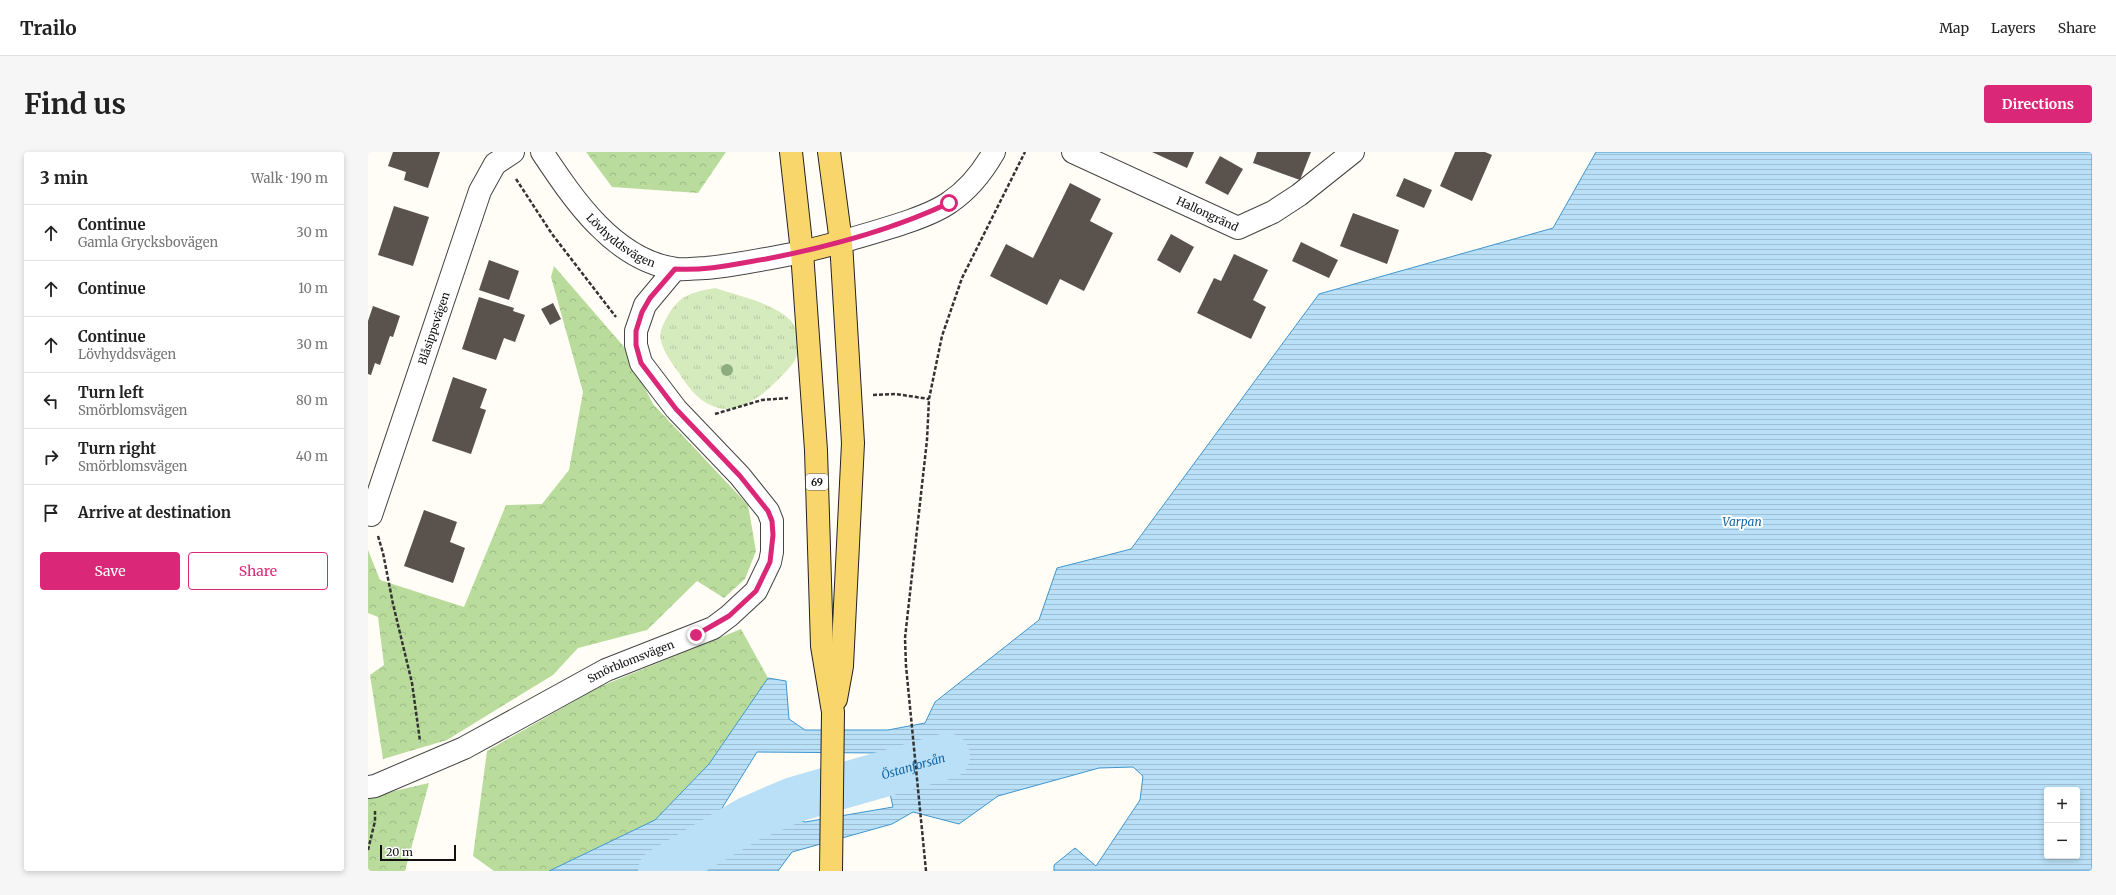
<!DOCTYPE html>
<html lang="en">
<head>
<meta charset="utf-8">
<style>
  body { margin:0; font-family:Merriweather,serif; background:#f6f6f6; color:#222 }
  .controls { position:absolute; right:12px; bottom:12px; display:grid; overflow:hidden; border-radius:4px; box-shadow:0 2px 6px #0003 }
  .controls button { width:36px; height:36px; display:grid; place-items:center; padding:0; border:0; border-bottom:1px solid #e0e0e0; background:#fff; color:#222; font:20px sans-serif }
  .scale { position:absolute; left:12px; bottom:10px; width:76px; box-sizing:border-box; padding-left:4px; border:2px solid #111; border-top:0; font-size:11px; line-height:14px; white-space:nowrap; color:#111; -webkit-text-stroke:3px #fff; paint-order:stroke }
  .stop { position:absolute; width:12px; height:12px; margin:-9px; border:3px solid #db2777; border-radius:50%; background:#fff }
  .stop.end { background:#db2777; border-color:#fff; box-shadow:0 1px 4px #0008 }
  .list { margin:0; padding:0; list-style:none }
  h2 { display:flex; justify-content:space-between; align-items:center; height:52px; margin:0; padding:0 16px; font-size:17px }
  h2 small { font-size:13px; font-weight:400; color:#767676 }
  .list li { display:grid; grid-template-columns:26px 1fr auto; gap:12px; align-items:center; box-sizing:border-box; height:56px; padding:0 16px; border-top:1px solid #e0e0e0 }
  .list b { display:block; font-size:15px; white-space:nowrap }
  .list p { margin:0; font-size:13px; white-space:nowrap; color:#767676 }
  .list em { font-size:13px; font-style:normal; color:#767676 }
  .actions { display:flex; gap:8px; padding:12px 16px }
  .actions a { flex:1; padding:9px 0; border:1px solid #db2777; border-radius:4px; text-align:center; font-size:14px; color:#db2777 }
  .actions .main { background:#db2777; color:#fff }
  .icon { flex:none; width:22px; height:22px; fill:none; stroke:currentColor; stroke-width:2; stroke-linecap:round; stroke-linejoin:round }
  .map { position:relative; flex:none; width:1724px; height:719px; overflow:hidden; border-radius:4px }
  header { display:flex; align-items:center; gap:24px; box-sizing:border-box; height:56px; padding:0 20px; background:#fff; border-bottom:1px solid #e0e0e0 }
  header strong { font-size:19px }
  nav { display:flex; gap:22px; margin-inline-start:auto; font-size:14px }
  .intro { display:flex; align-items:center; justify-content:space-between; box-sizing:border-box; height:96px; padding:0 24px }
  h1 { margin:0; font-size:28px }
  .button { padding:10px 18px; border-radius:4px; background:#db2777; color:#fff; font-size:14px; font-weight:700 }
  main { display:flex; gap:24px; padding:0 24px }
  aside { flex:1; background:#fff; border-radius:4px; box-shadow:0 2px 6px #0003 }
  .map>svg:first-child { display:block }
</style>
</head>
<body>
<header>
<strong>Trailo</strong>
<nav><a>Map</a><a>Layers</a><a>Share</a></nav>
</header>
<div class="intro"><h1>Find us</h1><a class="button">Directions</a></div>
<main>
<aside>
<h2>3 min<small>Walk · 190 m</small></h2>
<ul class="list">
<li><svg class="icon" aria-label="ahead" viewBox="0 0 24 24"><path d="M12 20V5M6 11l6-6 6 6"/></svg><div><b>Continue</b><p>Gamla Grycksbovägen</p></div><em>30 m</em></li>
<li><svg class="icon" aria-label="ahead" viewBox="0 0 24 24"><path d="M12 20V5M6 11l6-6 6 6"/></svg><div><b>Continue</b></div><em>10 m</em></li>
<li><svg class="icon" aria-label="ahead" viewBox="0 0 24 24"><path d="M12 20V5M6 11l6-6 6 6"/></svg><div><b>Continue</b><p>Lövhyddsvägen</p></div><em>30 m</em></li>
<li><svg class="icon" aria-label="left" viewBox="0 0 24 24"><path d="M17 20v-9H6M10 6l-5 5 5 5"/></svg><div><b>Turn left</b><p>Smörblomsvägen</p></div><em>80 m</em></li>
<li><svg class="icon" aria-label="right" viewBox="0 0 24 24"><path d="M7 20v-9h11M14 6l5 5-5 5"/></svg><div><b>Turn right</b><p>Smörblomsvägen</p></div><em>40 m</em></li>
<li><svg class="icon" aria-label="arrive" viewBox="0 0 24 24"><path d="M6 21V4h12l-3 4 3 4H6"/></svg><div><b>Arrive at destination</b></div></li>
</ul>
<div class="actions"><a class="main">Save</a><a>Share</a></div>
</aside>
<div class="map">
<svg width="1724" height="719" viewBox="0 0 1724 719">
  <defs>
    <pattern id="grass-tufts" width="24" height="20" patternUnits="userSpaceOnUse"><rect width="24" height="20" fill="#d5ebbd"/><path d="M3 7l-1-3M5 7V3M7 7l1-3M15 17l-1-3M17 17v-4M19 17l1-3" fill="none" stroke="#b6c8a1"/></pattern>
    <pattern id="forest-crowns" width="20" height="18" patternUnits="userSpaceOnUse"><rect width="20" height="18" fill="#b9dc9c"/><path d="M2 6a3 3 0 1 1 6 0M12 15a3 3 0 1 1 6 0" fill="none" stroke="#9ebc85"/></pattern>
    <pattern id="water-rules" width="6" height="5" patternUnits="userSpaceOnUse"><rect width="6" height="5" fill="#b9e0f7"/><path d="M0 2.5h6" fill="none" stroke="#9ebfd3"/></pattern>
  </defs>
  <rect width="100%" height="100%" fill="#fffdf5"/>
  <path fill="url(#grass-tufts)" d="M347,136C369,143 403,151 420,166C431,174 433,196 427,208C422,217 401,237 393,243C384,249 368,258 357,257C335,255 321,237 311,221C304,211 296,201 293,189C291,183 294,174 297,169C310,144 320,141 347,136Z"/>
  <g fill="url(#forest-crowns)">
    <polygon points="218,0 358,0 330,41 244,35"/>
    <polygon points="186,114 257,196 285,252 380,353 388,399 377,427 356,446 329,429 279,478 210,496 185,523 79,588 15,607 2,523 16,513 10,465 0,461 0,398 12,428 96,455 138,353 174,352 201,318 215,240 183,125"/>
    <polygon points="373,477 400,526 341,612 287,668 181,719 126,719 105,704 119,599 231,535"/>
    <polygon points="61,631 37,719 0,719 0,645"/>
  </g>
  <path fill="url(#water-rules)" stroke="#3f96cf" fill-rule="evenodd" d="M1228,0H1724V719H686V713L707,696L728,714L772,648L775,624L765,615L731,616L630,644L591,672L545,660L524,672L424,700L410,719H181L287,668L341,612L400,526L418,529L421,567L437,578H520L557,571L567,550L671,468L689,416L763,397L951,142L1185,76ZM389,600L513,601L525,655L437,670L411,659L346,669ZM1679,638H1709V704H1679Z"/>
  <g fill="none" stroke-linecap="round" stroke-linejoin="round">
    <path stroke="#b9e0f7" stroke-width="46" id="s1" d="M293,719L381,667L425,648L579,604"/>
  </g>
  <g fill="#5a524d">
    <polygon points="25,0 72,0 60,36 36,28 38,20 20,14"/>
    <polygon points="784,0 826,0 819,16"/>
    <polygon points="889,0 943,0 932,28 885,11"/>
    <polygon points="1087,0 1117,0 1124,3 1104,49 1072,34"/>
    <polygon points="852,4 875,17 860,43 837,31"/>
    <polygon points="1036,26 1064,38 1056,56 1028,44"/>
    <polygon points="702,31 733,47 722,69 745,81 716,139 692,127 679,153 622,124 638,92 665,106"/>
    <polygon points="26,54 61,65 45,114 10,103"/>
    <polygon points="985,61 1031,78 1019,112 972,94"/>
    <polygon points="803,82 826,95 812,121 789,108"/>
    <polygon points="933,90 970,108 961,126 924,109"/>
    <polygon points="866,102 900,118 885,148 898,155 883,187 829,161 846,126 853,129"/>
    <polygon points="121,108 151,119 141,148 111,138"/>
    <polygon points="111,145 146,156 145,159 157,163 147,190 136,186 128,208 94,197"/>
    <polygon points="185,151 193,167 182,173 173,157"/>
    <polygon points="5,154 32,164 25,185 22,184 12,213 7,211 3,223 0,222 0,169"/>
    <polygon points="85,225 119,237 112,256 118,258 103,302 64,289"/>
    <polygon points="56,358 89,370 82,390 97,396 85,431 36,414"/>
  </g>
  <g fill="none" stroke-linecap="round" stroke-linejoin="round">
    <defs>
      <g id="minor">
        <path id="s2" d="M174,0C206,48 246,108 308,117C318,118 328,116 338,116C371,113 402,106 434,100"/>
        <path id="s3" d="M705,0L870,76L905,60L931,43L985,0"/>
        <path d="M473,90C502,81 559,67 582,50C600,38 615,19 626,0"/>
        <path id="s4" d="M3,363L112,39L127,12L145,0"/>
        <path id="s5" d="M0,635L7,634L96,596L238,518L345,476L361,464L388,439L402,410L404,400V369L400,359L372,324L308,257L273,211L268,193V179L277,153L307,117"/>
      </g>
      <g id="major">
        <polyline points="423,0 434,100 448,298 454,494 465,560 463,719"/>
        <polyline points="461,0 473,90 485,291 474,514 468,547"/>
        <polyline points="434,100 473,90"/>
      </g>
    </defs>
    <use href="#minor" stroke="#444" stroke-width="24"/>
    <use href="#major" stroke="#222" stroke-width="24"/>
    <g stroke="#333" stroke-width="2.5" stroke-dasharray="4 2" stroke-linecap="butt">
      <polyline points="148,27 184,82 248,165"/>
      <polyline points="505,243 528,242 561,247"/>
      <polyline points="347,262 394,248 420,246"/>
      <polyline points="10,384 15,401 25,452 44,531 52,589"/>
      <polyline points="0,698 7,669 7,659"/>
      <polyline points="558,719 538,514 537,486 559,288 561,247 574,184 594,126 657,0"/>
    </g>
    <use href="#minor" stroke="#fff" stroke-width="22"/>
    <use href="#major" stroke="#f9d66b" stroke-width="22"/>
  </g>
  <circle fill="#8dad7f" cx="359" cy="218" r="6"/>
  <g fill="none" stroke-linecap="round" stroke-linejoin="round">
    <path stroke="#db2777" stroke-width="5" d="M328,483L361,464L388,439L402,410L405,383L404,369L400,359L372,324L308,257L273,211L268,193V179L274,160L282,146L307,117C338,119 368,112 398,107C460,95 524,78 581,51"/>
  </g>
  <g text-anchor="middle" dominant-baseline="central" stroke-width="4" stroke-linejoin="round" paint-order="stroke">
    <rect fill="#fff" stroke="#585858" stroke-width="1" x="438" y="322" width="22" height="16" rx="3"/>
    <g font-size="10" font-weight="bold" fill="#111">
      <text x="449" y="330">69</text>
    </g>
    <g font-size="11" fill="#111" stroke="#fff">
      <text stroke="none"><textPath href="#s3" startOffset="148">Hallongränd</textPath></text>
      <text stroke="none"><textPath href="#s2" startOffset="120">Lövhyddsvägen</textPath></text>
      <text stroke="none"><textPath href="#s4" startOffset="197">Blåsippsvägen</textPath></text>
      <text stroke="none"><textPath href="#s5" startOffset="292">Smörblomsvägen</textPath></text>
    </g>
    <g font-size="12" font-style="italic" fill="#1768a6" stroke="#fff">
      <text x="1374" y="369">Varpan</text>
      <text stroke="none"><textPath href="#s1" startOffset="275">Östanforsån</textPath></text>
    </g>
  </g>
</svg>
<div class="controls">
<button>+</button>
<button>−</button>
</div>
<div class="scale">20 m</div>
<div class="stop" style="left:581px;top:51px"></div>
<div class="stop end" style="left:328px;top:483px"></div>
</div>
</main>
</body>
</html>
